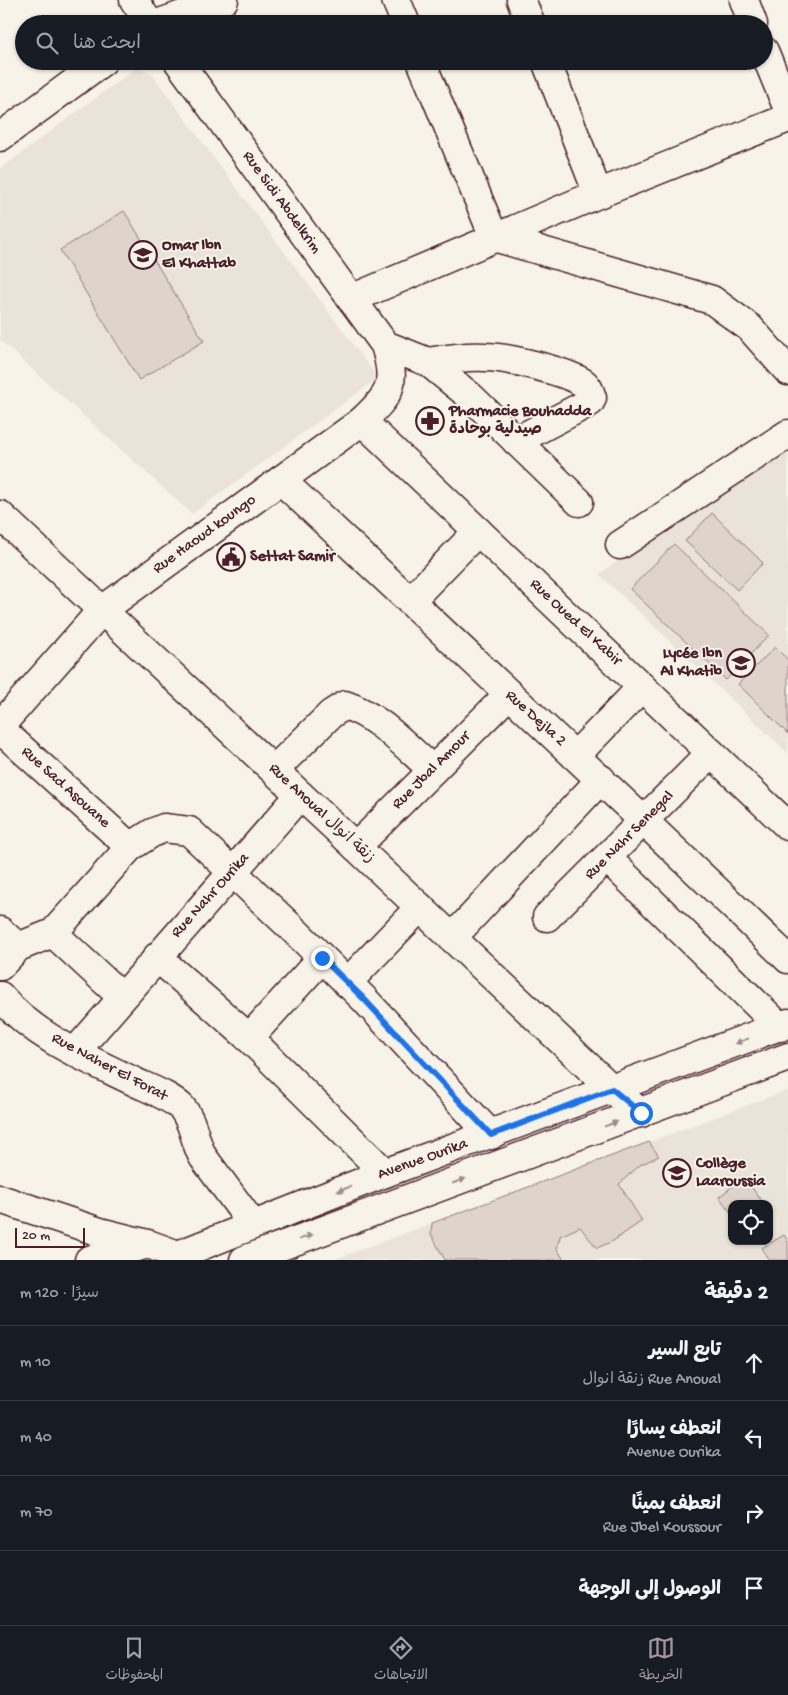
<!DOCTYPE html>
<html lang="ar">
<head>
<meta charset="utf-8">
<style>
  body { margin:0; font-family:"Gochi Hand","Playpen Sans Arabic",sans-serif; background:#242831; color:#f1f3f6; direction:rtl }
  .controls { position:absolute; right:15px; bottom:15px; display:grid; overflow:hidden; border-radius:10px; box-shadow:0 1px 4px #0004 }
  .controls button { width:45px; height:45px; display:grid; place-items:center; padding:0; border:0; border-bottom:1px solid #363941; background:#171b24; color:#f1f3f6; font:25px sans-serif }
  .scale { position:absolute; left:15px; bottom:12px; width:70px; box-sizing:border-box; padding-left:5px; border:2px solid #4a1f2b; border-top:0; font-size:14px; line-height:18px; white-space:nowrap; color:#4a1f2b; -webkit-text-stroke:4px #f7f3e8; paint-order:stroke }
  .stop { position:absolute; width:15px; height:15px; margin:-11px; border:4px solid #1a73e8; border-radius:50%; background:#fff }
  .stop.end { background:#1a73e8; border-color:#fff; box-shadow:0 1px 5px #0008 }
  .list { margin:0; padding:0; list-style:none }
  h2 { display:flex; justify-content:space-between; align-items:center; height:65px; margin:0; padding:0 20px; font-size:21px }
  h2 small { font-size:16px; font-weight:400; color:#9ea1a6 }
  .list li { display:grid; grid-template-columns:32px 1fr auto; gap:15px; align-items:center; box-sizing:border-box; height:75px; padding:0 20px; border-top:1px solid #363941 }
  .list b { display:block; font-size:19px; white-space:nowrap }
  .list p { margin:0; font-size:16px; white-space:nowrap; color:#9ea1a6 }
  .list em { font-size:16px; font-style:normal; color:#9ea1a6 }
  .icon { flex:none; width:28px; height:28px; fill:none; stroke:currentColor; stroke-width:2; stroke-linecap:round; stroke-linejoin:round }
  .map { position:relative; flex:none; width:788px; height:1260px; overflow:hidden; direction:ltr }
  .search { position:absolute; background:#171b24; box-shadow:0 1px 4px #0004; left:15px; right:15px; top:15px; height:55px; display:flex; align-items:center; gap:12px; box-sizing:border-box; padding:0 18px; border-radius:28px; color:#9ea1a6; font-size:19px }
  .sheet { height:365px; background:#171b24 }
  nav { display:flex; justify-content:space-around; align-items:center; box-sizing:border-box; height:70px; border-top:1px solid #363941; background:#171b24; font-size:14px; color:#9ea1a6 }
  nav a { display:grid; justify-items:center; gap:2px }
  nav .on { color:#a6949b }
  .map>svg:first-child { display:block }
</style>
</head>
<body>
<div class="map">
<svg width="788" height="1260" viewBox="0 0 788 1260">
  <rect width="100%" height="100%" fill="#f7f3e8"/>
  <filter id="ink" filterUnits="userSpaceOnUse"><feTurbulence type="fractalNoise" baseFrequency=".02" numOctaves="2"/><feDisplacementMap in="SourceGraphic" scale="10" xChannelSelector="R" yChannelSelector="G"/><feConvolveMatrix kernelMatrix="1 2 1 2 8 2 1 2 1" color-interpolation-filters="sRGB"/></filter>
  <g filter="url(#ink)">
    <g fill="#eae3da" fill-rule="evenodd">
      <polygon points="136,68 151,73 378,378 192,514 0,340 0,169"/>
      <polygon points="788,445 788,753 599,574"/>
      <path d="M788,1090V1260H333L649,1142ZM732,1204H769V1241H732Z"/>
    </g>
    <g fill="#ded4cc" stroke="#947a7c">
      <polygon points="124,211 204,341 139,380 60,250"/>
      <polygon points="712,513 763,563 737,590 685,541"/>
      <polygon points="674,544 769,635 726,680 630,589"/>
      <polygon points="775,647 788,660 788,734 738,684"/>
      <polygon points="649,1142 659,1156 640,1165 619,1184 642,1221 613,1241 597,1248 580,1227 560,1236 557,1249 564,1260 445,1260 431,1234 432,1223"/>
      <polygon points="744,1177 764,1204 732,1204 732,1214 719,1197"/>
      <polygon points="784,1235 788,1241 788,1260 769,1260 762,1248"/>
    </g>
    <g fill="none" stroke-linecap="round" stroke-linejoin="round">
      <defs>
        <g id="minor">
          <polyline points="134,0 150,24"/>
          <polyline points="396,0 406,24"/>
          <polyline points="521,0 531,24"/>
          <polyline points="744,0 753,24"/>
          <polyline points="157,24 224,0"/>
          <polyline points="764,51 788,109"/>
          <polyline points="421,61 494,237 712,300 750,328 788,371"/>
          <polyline points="546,61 598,194"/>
          <polyline points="0,137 103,61"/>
          <polyline points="351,299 598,194 788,118"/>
          <polyline points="385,345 428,362 471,397 579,502"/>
          <path d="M428,362C447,359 466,356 485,357C507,357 564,371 582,382C588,386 590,391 592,398L590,402L516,441"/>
          <polyline points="362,421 788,826"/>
          <path d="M281,480C450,639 621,797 788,959"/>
          <polyline points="0,515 356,847 612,1089 641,1113"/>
          <polyline points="620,545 788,434"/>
          <polyline points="410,601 478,531"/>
          <path d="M0,726L101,611L362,421C391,393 397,386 385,345L178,61"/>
          <polyline points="0,729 130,847"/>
          <polyline points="575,756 642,687"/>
          <path d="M274,770L331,714L345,705C379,716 406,747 433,770"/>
          <polyline points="356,847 508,695"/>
          <polyline points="607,858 780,1027"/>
          <polyline points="547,917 711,753"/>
          <polyline points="0,931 18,947"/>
          <polyline points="53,933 122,997"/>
          <polyline points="452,938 601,779"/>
          <polyline points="157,957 249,1038 385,1173"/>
          <polyline points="0,966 18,947 53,933 130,847 152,833 164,828 189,831 298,934 364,999 491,1135"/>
          <polyline points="347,983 420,907"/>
          <path d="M0,996C34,1037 88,1059 135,1082C150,1089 170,1096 182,1108C194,1122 194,1141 203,1157L253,1225"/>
          <polyline points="249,1038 322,958"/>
          <polyline points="75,1052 300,795"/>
          <polyline points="0,1199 100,1232 148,1244 178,1255 180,1260"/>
          <polyline points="89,1260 145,1245"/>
          <polyline points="175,1260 178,1255 385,1173 788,1023"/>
          <polyline points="244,1260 788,1057"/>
        </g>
      </defs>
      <use href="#minor" stroke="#4a1f2b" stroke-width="31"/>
      <use href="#minor" stroke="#f7f3e8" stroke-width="28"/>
    </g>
    <defs><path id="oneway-solid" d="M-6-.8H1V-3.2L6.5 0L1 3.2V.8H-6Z" transform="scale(1.25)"/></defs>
    <g fill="#a0898a">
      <use href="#oneway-solid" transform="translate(742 1041) rotate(160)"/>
      <use href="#oneway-solid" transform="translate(611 1124) rotate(-21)"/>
      <use href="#oneway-solid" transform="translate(459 1181) rotate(-21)"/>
      <use href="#oneway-solid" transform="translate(344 1189) rotate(159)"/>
      <use href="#oneway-solid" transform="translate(306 1237) rotate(-20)"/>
    </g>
  </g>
  <g fill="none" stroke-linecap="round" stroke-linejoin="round" filter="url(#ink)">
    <polyline stroke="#1a73e8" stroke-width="6" points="322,958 364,999 491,1135 612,1089 641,1113"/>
  </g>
  <defs>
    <symbol id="school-ring" viewBox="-11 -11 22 22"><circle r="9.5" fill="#f7f3e8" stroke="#4a1f2b" stroke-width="1.5"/><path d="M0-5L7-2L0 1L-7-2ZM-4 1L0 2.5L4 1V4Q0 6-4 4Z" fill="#4a1f2b"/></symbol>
    <symbol id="pharmacy-ring" viewBox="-11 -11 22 22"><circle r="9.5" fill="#f7f3e8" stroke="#4a1f2b" stroke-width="1.5"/><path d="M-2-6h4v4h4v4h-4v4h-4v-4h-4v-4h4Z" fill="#4a1f2b"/></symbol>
    <symbol id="civic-ring" viewBox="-11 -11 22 22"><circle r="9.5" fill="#f7f3e8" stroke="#4a1f2b" stroke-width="1.5"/><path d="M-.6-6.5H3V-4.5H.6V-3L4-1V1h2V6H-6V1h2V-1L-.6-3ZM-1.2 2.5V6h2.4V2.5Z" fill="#4a1f2b"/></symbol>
  </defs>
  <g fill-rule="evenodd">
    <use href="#school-ring" x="127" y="239" width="32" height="32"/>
    <use href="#pharmacy-ring" x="414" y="405" width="32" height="32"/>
    <use href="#civic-ring" x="215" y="541" width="32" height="32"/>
    <use href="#school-ring" x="725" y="647" width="32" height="32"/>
    <use href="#school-ring" x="661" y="1157" width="32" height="32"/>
  </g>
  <g text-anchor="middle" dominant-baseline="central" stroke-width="4" stroke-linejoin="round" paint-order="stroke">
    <g font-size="16" fill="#4a1f2b" stroke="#f7f3e8">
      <text transform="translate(281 203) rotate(54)">Rue Sidi Abdelkrim</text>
      <text transform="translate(205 535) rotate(-36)">Rue Haoud koungo</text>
      <text transform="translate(575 623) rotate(43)">Rue Oued El Kabir</text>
      <text transform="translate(535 719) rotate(42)">Rue Dejla 2</text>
      <text transform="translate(432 771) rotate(-45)">Rue Jbal Amour</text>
      <text transform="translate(65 788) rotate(42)">Rue Sad Asouane</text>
      <text transform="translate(321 814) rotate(43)">Rue Anoual زنقة انوال</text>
      <text transform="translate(630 836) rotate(-45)">Rue Nahr Senegal</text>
      <text transform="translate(211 896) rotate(-48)">Rue Nahr Ourika</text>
      <text transform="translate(109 1068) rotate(28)">Rue Naher El Forat</text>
      <text transform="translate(423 1160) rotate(-20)">Avenue Ourika</text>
    </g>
    <g font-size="16" font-weight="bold" fill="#4a1f2b" stroke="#f7f3e8" text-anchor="start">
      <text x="162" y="246">Omar Ibn<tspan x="162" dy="18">El Khattab</tspan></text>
      <text x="449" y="412">Pharmacie Bouhadda<tspan x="449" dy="18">صيدلية بوحادة</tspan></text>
      <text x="250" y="557">Settat Samir</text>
      <text x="722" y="654" text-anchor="end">Lycée Ibn<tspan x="722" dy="18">Al Khatib</tspan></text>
      <text x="696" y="1164">Collège<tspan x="696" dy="18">Laaroussia</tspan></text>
    </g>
  </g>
</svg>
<div class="controls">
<button><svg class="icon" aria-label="locate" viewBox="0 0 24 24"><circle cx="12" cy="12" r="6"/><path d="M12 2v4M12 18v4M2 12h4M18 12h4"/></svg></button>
</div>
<div class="scale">20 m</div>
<div class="stop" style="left:641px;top:1113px"></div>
<div class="stop end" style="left:322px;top:958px"></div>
<div class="search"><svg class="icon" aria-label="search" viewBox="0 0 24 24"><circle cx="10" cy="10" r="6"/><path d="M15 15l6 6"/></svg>ابحث هنا</div>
</div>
<section class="sheet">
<h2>2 دقيقة<small>سيرًا · 120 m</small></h2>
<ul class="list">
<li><svg class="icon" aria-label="ahead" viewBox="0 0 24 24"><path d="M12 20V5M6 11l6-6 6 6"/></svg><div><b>تابع السير</b><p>Rue Anoual زنقة انوال</p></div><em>10 m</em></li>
<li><svg class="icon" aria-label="left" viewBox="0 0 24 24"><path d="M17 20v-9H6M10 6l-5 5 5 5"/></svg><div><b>انعطف يسارًا</b><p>Avenue Ourika</p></div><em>40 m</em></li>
<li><svg class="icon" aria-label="right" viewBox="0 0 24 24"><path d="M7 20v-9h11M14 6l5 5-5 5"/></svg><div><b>انعطف يمينًا</b><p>Rue Jbel Koussour</p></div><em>70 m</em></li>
<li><svg class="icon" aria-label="arrive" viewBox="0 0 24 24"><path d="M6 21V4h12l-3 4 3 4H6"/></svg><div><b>الوصول إلى الوجهة</b></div></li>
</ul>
</section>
<nav>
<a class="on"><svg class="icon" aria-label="map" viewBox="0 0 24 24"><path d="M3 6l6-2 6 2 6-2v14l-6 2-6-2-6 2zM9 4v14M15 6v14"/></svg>الخريطة</a>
<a><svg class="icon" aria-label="directions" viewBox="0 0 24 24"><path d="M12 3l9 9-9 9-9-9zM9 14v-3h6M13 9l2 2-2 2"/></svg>الاتجاهات</a>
<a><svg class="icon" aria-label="saved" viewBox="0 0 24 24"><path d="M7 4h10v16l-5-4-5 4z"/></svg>المحفوظات</a>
</nav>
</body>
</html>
